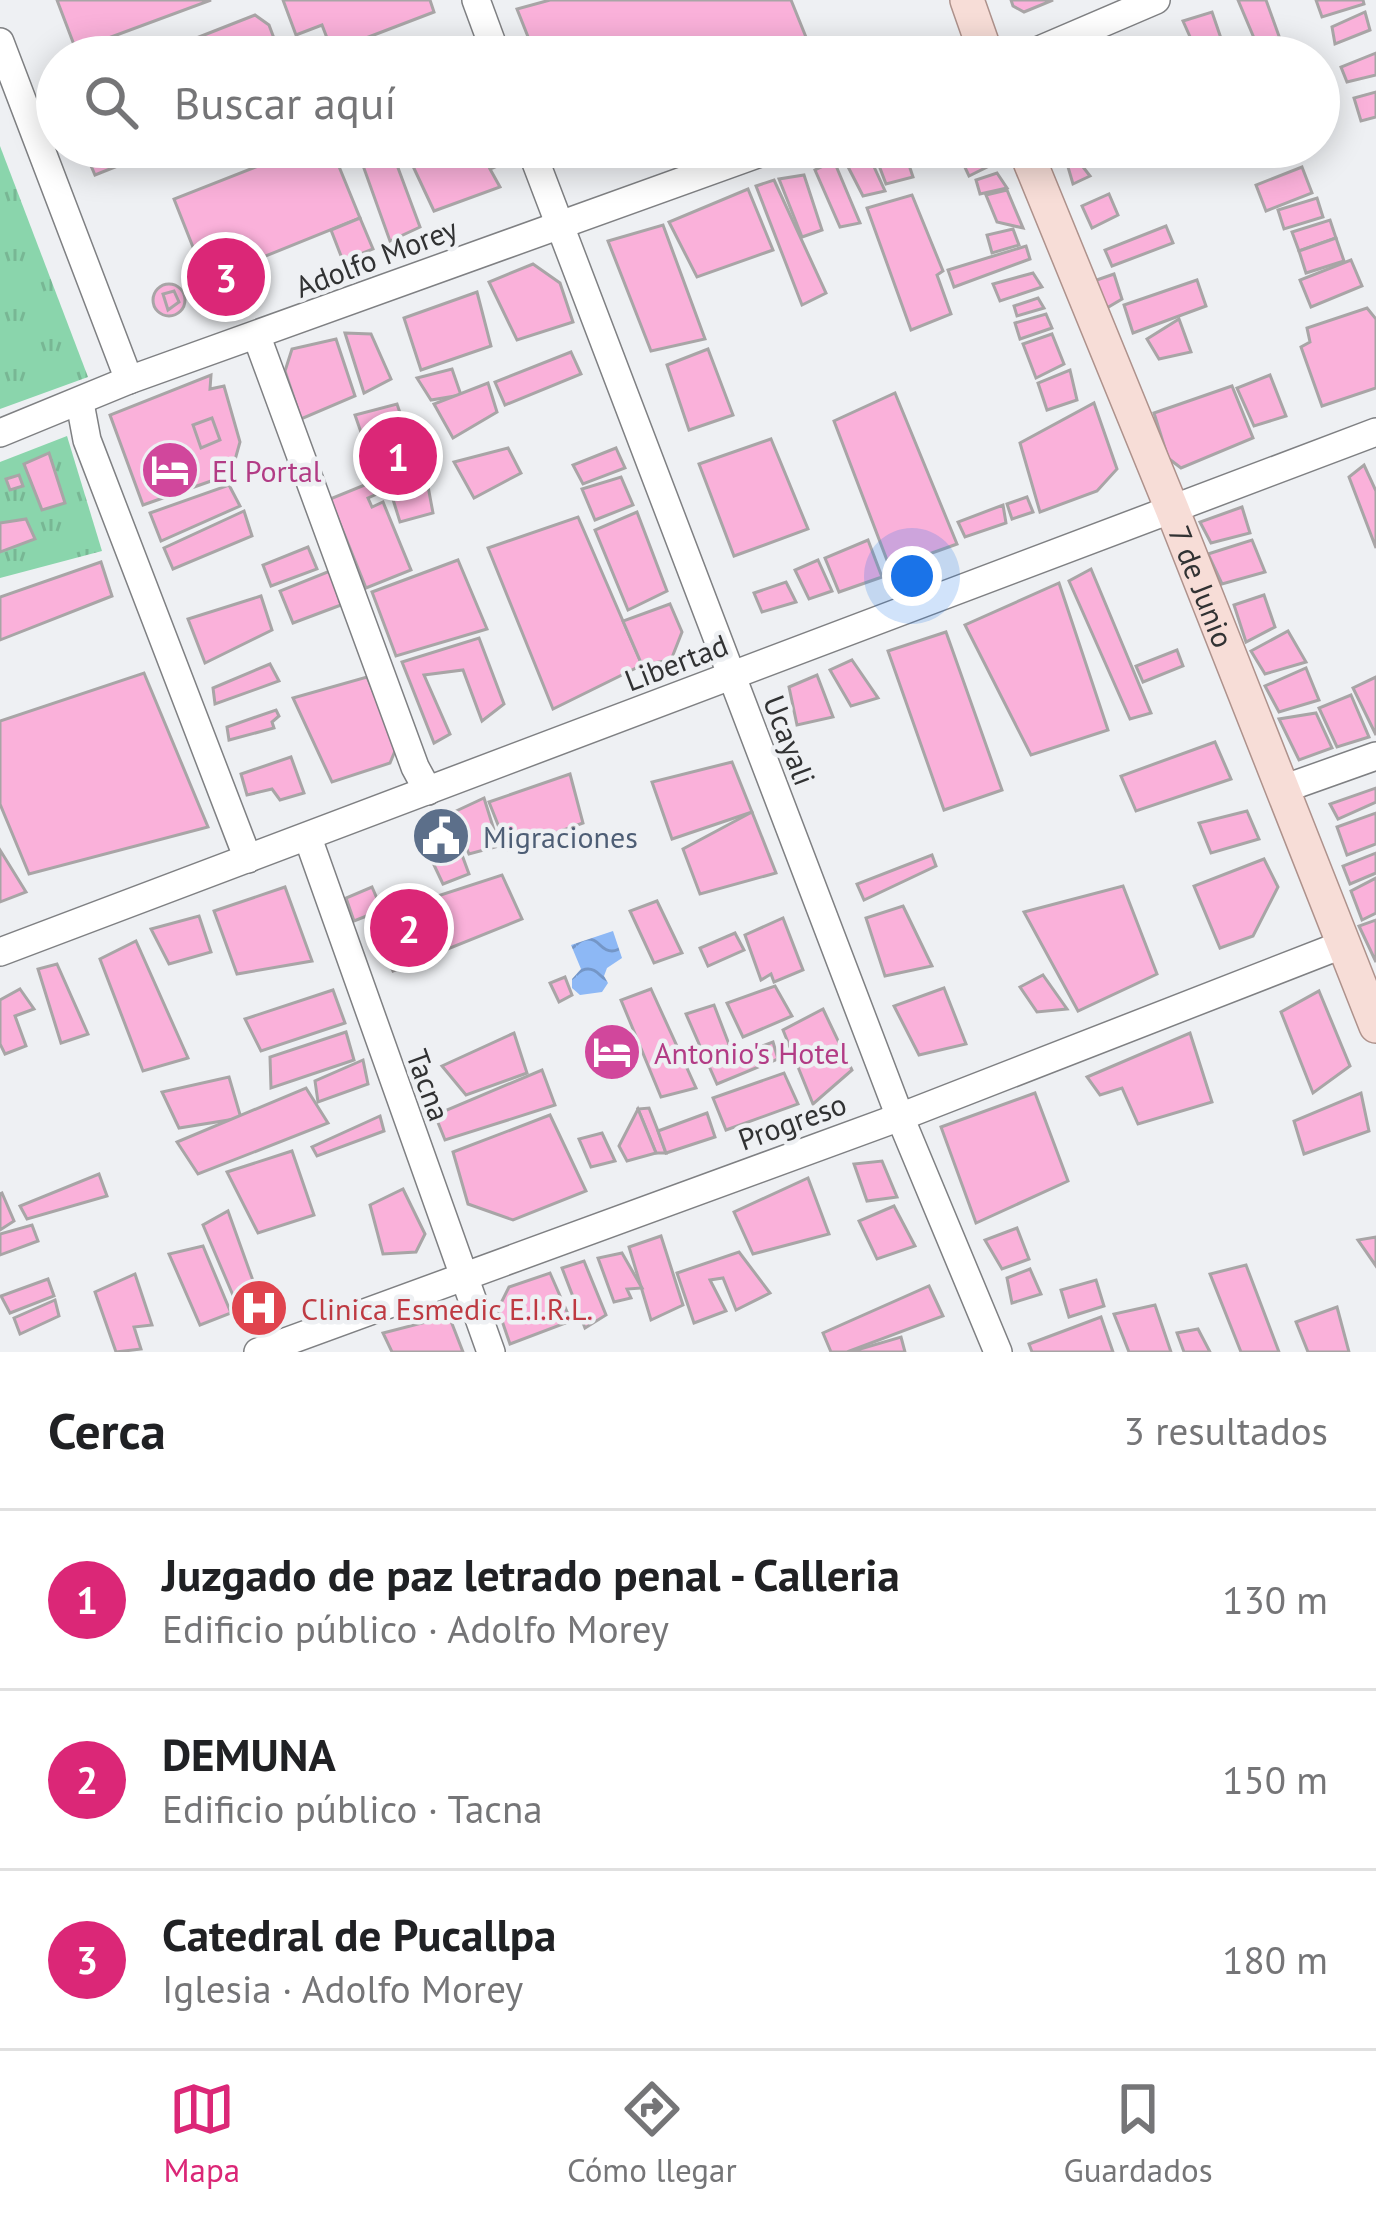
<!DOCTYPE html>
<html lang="es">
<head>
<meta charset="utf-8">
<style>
  body { margin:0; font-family:"PT Sans",sans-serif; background:#f2f2f2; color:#202124 }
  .you { position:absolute; left:912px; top:576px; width:42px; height:42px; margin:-30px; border:9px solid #fff; border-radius:50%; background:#1a73e8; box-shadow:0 0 0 18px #1a73e833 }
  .badge { display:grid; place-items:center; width:78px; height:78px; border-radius:50%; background:#db2777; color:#fff; font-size:39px; font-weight:700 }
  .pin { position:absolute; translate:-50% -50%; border:6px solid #fff; box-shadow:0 3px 12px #0006 }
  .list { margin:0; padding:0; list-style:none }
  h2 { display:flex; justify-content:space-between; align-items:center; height:156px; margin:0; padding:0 48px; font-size:51px }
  h2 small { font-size:39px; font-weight:400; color:#757577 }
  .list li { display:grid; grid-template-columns:78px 1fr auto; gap:36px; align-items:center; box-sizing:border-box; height:180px; padding:0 48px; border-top:3px solid #e0e0e0 }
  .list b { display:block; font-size:45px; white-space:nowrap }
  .list p { margin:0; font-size:39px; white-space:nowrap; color:#757577 }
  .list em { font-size:39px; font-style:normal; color:#757577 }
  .icon { flex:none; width:66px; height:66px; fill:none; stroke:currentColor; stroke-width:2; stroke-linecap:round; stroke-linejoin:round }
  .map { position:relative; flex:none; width:1376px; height:1352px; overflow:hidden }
  .search { position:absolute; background:#fff; box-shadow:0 6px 30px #0003; left:36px; right:36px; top:36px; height:132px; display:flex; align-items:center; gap:30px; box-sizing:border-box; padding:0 42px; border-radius:66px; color:#757577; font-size:45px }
  .sheet { height:696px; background:#fff }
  nav { display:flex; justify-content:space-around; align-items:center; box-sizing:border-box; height:168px; border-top:3px solid #e0e0e0; background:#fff; font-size:33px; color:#757577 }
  nav a { display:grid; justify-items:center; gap:6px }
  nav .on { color:#db2777 }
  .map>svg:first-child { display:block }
</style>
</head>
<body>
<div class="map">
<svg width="1376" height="1352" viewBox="0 0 1376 1352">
  <defs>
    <pattern id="park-tufts" width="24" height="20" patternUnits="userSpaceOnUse" patternTransform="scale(3)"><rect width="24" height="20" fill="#8ad5ac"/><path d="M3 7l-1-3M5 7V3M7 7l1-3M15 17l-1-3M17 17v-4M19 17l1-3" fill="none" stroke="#78b794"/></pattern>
    <pattern id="water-waves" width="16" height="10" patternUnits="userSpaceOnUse" patternTransform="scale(3)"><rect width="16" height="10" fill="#8db8f5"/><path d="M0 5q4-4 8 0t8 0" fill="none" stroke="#7496c7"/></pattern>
  </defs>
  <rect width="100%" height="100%" fill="#eef0f3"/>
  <g fill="url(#park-tufts)">
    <polygon points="0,146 88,377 0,409"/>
    <polygon points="67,436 102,551 0,578 0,462"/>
  </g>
  <polygon fill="url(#water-waves)" points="613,931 622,958 607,968 604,976 608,983 602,992 580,995 572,988 572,979 581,969 571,945"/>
  <g fill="#fab1da" stroke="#a8a5a6" stroke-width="3">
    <polygon points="57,0 211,0 76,50"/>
    <polygon points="283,0 430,0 434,12 332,51 322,25 296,35"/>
    <polygon points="550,0 791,0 814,57 536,57 517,9"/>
    <polygon points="1011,0 1053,0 1024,12 1013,6"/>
    <polygon points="1238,0 1266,0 1284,50 1262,57"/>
    <polygon points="1316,0 1363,0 1364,4 1322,17"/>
    <polygon points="1212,12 1225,50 1199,57 1183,21"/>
    <polygon points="1365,12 1370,30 1335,44 1332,27"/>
    <polygon points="255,15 269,25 281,57 148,57"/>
    <polygon points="1376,53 1376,75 1347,82 1341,67"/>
    <polygon points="1376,92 1376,117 1361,121 1354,98"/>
    <polygon points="83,147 165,147 95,175"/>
    <polygon points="331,147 360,218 206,280 174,199 307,147"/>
    <polygon points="449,147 491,147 489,156 495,167 490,169 500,187 434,211 411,162"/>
    <polygon points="865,147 885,191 863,196 842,155"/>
    <polygon points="872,147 903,147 913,177 886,184"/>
    <polygon points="937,147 984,147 942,161"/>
    <polygon points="391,149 420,227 390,241 361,160"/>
    <polygon points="990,149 997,162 969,176 962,161"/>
    <polygon points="834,161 860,223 840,227 815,170"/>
    <polygon points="1080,163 1090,176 1073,184 1068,167"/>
    <polygon points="1302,167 1312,193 1266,211 1256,185"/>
    <polygon points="997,173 1007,188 980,194 976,180"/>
    <polygon points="804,175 822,230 802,237 779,179"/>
    <polygon points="774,180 826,293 802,305 756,186"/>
    <polygon points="748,189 773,250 697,277 669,222"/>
    <polygon points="1007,190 1023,228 997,222 986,195"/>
    <polygon points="1109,194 1118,215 1092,228 1082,206"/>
    <polygon points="912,195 943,271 937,275 951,314 911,330 867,208"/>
    <polygon points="1317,198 1323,217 1284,229 1278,210"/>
    <polygon points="360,218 373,249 343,261 331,230"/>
    <polygon points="1330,220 1336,238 1299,251 1292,232"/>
    <polygon points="663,225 705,339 651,351 608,241"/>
    <polygon points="1166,226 1173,243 1112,266 1105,250"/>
    <polygon points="1013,229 1019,245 992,253 987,235"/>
    <polygon points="1336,238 1344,261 1306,273 1299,251"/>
    <polygon points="1026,246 1030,259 954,287 948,270"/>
    <polygon points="1351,260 1362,286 1311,307 1300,280"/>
    <polygon points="533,264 560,283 573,322 517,340 489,282"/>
    <polygon points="1033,273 1042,287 1000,301 993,284"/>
    <polygon points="1114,274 1122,299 1105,309 1094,281"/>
    <polygon points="1197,280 1206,306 1133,333 1124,305"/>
    <circle cx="169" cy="300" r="16"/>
    <polygon points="174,291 179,302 168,310 163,294"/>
    <polygon points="477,292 491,346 421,370 404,318"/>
    <polygon points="1038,298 1044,308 1017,316 1014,306"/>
    <polygon points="1367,308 1376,319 1376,388 1322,406 1301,347 1310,342 1307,328"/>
    <polygon points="1046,314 1052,328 1020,339 1015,323"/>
    <polygon points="1179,319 1191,352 1159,359 1147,339"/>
    <polygon points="345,333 371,334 391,379 364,393"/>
    <polygon points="1052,334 1064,364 1036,378 1023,344"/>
    <polygon points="336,339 355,396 301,419 285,371 292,349"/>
    <polygon points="708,349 733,415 689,430 667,365"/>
    <polygon points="571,352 581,374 505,405 495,382"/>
    <polygon points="452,369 461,395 431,400 417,378"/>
    <polygon points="1070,370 1077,400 1047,410 1038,383"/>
    <polygon points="211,375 210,389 224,386 240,442 231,474 143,505 110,415"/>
    <polygon points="1270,375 1286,416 1254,426 1237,388"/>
    <polygon points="488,383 497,412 453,438 434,404"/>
    <polygon points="1232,386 1253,438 1181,468 1168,458 1154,413"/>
    <polygon points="895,393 957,544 890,568 834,421"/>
    <polygon points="1094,403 1117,469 1097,491 1040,512 1020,443"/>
    <polygon points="397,404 421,475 379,484 355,415"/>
    <polygon points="212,418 220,440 201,448 193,425"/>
    <polygon points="771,439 808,529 734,556 699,464"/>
    <polygon points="508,448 521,473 474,498 454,462"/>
    <polygon points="616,448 625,468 583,484 573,465"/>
    <polygon points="49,453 65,503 42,510 24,464"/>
    <polygon points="1364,465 1376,491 1376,548 1349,477"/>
    <polygon points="19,475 23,486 10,490 6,479"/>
    <polygon points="621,477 633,505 595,520 582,489"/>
    <polygon points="427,481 433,513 400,522 391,493"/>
    <polygon points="372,482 377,494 368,498 372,507 383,502 411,570 366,588 330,499"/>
    <polygon points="229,485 240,506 161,541 150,513"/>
    <polygon points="1027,497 1033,512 1012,519 1007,504"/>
    <polygon points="1003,505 1006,523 965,537 958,522"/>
    <polygon points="1242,507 1250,533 1211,543 1200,522"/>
    <polygon points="244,511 252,536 173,569 164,548"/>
    <polygon points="637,512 667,591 628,610 595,530"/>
    <polygon points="578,517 642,665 553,709 488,548"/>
    <polygon points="26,519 35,539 0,552 0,523"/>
    <polygon points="868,540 882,577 839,592 825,558"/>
    <polygon points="1252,540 1265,572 1222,584 1208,554"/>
    <polygon points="308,547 317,569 271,586 263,565"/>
    <polygon points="458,560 487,629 396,656 372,592"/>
    <polygon points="818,560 832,591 809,599 795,570"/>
    <polygon points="101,562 112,596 0,640 0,597"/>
    <polygon points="1091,569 1151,713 1130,719 1069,581"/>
    <polygon points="330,571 341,605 293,623 280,591"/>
    <polygon points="786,582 796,602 762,612 754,593"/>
    <polygon points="1059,583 1108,730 1031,755 965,625"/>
    <polygon points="1264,595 1275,627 1246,642 1234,605"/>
    <polygon points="261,596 272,630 205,663 188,619"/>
    <polygon points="670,604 682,632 671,660 642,665 623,621"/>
    <polygon points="1288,631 1306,662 1265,674 1251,651"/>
    <polygon points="946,632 1002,790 944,810 888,651"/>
    <polygon points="479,638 504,704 482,721 463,670 424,675 450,734 434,743 402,662"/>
    <polygon points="1177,650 1183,666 1143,682 1136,666"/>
    <polygon points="852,660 878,698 851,706 830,670"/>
    <polygon points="270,664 279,681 215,704 213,688"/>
    <polygon points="1306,668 1319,700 1279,712 1265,686"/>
    <polygon points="144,673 208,827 29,874 0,804 0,721"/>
    <polygon points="817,675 833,717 797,725 789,687"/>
    <polygon points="367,677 397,746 390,763 332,782 293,698"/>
    <polygon points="1376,677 1376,735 1353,688"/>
    <polygon points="1351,695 1369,737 1337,747 1319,708"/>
    <polygon points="276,710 279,716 272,722 274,728 229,740 227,727"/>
    <polygon points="1316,713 1332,748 1299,760 1279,719"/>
    <polygon points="1215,742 1231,779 1136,811 1121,776"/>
    <polygon points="291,757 304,793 280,800 272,789 247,795 241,774"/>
    <polygon points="732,762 752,812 672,839 652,782"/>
    <polygon points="570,774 583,823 508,850 489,802"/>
    <polygon points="1376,788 1376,802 1338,819 1330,804"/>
    <polygon points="484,798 499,846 469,854 452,813"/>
    <polygon points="1247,811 1259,839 1211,853 1199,823"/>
    <polygon points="752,812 776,873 700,894 683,849"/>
    <polygon points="1376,813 1376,844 1347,855 1337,827"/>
    <polygon points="448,817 469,874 443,884 417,829"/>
    <polygon points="0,850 26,892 0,902"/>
    <polygon points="1376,853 1376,873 1350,884 1343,866"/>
    <polygon points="932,855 936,866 864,900 857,884"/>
    <polygon points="1264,859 1278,887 1253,936 1220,948 1194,886"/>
    <polygon points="502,875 522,919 393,971 370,918"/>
    <polygon points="1376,878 1376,913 1362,920 1351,891"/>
    <polygon points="1123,886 1157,974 1078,1011 1024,912"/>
    <polygon points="285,887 312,961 237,974 214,911"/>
    <polygon points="372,887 382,910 354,921 346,898"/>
    <polygon points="657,901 682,953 654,963 630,911"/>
    <polygon points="903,906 932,966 885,976 866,918"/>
    <polygon points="199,916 211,952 169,964 151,929"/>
    <polygon points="783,918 803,970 774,982 771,974 761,980 745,935"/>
    <polygon points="1376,920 1376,962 1359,926"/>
    <polygon points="735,933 744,950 708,966 700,948"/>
    <polygon points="136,941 188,1058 143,1071 100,959"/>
    <polygon points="57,964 88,1034 61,1043 38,969"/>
    <polygon points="1043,975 1067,1009 1037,1012 1020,987"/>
    <polygon points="565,977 572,995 559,1002 550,983"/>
    <polygon points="775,986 792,1016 743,1037 727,1003"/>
    <polygon points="944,988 966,1044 919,1055 894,1006"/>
    <polygon points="20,989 34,1009 15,1016 26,1046 5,1054 0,1044 0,1000"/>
    <polygon points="651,989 696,1088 661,1097 621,1000"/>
    <polygon points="333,990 345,1023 261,1051 245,1019"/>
    <polygon points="1319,991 1350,1066 1313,1093 1281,1012"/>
    <polygon points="714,1005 730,1047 703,1053 686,1014"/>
    <polygon points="823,1009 852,1070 813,1104 783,1030"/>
    <polygon points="346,1032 354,1060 271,1088 270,1057"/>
    <polygon points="514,1033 527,1073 466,1095 442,1066"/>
    <polygon points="1190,1033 1212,1102 1138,1124 1122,1088 1100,1095 1087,1077"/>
    <polygon points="773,1042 778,1059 717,1084 709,1066"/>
    <polygon points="363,1060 368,1084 318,1102 315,1081"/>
    <polygon points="542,1070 555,1105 445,1140 435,1115"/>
    <polygon points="784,1073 798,1104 726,1130 713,1098"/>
    <polygon points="229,1077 241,1118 179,1128 162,1092"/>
    <polygon points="306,1088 328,1123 198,1174 177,1142"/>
    <polygon points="1035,1093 1068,1181 976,1223 941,1127"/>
    <polygon points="1361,1093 1369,1131 1304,1154 1294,1121"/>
    <polygon points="649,1108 658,1131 666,1153 656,1153 638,1109"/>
    <polygon points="638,1109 656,1153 627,1161 619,1146"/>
    <polygon points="707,1113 715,1137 666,1153 658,1131"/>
    <polygon points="550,1115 586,1191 513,1220 468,1204 453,1152"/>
    <polygon points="380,1116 384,1131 317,1156 312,1147"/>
    <polygon points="602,1133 615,1161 591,1167 579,1139"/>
    <polygon points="292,1151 314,1215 258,1233 227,1172"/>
    <polygon points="882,1161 897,1197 867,1201 854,1164"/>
    <polygon points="99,1174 107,1196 27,1219 20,1206"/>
    <polygon points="808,1178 829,1234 753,1254 734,1212"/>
    <polygon points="403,1189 425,1234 416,1252 383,1254 370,1205"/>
    <polygon points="2,1193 14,1221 0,1230 0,1194"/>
    <polygon points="894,1206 915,1246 877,1259 859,1221"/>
    <polygon points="228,1211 261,1303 241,1314 203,1225"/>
    <polygon points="32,1225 38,1241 0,1255 0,1234"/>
    <polygon points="1017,1228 1029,1259 1002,1269 985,1240"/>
    <polygon points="661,1236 683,1305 651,1320 629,1247"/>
    <polygon points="1376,1237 1376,1266 1358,1240"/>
    <polygon points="203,1246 231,1313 200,1325 169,1254"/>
    <polygon points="739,1252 770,1293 736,1310 723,1278 710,1280 726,1311 694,1323 677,1273"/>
    <polygon points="622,1253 642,1288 627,1289 631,1298 614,1302 598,1258"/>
    <polygon points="584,1261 606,1315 585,1328 562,1268"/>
    <polygon points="1246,1265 1279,1352 1241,1352 1210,1274"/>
    <polygon points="1030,1269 1041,1294 1012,1303 1007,1278"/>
    <polygon points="550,1273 571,1321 510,1344 498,1309 509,1287"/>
    <polygon points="135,1274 152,1325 134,1327 141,1349 116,1352 95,1292"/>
    <polygon points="48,1279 54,1296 10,1313 1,1296"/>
    <polygon points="1096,1280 1104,1306 1069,1317 1061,1290"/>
    <polygon points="929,1286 943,1316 847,1352 831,1352 823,1333"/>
    <polygon points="55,1300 59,1316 20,1334 14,1318"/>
    <polygon points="1155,1305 1171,1352 1129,1352 1114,1314"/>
    <polygon points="1337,1307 1349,1352 1308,1352 1296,1322"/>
    <polygon points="449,1316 463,1352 392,1352 383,1333"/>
    <polygon points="1101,1317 1113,1352 1032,1352 1029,1344"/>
    <polygon points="1198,1329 1210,1352 1184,1352 1177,1333"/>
    <polygon points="901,1337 905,1352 850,1352"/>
  </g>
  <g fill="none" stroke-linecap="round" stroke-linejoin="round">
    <defs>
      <g id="minor">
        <polyline points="476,0 497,57"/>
        <polyline points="0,42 129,380"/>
        <polyline points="1023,57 1156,0"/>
        <polyline points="530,147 900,1117 998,1352"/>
        <polyline points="257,337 415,767 428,791"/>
        <polyline points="80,403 87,440 248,859"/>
        <polyline points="0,433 129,380 777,147"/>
        <polyline points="1283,789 1376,756"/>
        <polyline points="308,838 491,1352"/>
        <polyline points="0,952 1376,432"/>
        <polyline points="258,1352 900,1117 1344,944"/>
      </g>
      <g id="major">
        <polyline points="967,0 987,57"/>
        <path id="s1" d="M1024,147L1172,509L1376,1026"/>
      </g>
    </defs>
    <use href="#minor" stroke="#7f8083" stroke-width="30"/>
    <use href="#major" stroke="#ae928c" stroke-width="36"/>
    <use href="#minor" stroke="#fff" stroke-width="27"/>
    <use href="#major" stroke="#f7ddd7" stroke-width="33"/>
  </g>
  <defs>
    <symbol id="hotel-disc" viewBox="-11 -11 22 22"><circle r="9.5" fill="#d1479c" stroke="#eef0f3"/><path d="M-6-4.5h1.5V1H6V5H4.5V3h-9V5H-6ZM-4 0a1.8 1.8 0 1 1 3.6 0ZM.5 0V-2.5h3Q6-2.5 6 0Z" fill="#fff"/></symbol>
    <symbol id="civic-disc" viewBox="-11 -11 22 22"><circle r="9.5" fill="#5c6f8a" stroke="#eef0f3"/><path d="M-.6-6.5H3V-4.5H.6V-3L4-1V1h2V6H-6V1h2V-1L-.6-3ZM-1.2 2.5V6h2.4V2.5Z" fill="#fff"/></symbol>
    <symbol id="hospital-disc" viewBox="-11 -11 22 22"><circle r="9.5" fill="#e0444e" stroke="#eef0f3"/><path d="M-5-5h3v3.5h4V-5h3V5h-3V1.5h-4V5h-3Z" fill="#fff"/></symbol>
  </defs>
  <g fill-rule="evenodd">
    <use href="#hotel-disc" x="137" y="437" width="66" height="66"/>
    <use href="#civic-disc" x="408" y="803" width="66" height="66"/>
    <use href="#hotel-disc" x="579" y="1019" width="66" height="66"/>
    <use href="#hospital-disc" x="226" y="1275" width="66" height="66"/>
  </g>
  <g text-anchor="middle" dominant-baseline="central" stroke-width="9" stroke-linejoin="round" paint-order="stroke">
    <g font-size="30" fill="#313233" stroke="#eef0f3">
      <text transform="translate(376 257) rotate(-21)">Adolfo Morey</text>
      <text stroke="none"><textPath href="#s1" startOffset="474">7 de Junio</textPath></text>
      <text transform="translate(676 662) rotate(-21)">Libertad</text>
      <text transform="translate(790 740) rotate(69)">Ucayali</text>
      <text transform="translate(429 1085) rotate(70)">Tacna</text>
      <text transform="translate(792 1121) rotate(-20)">Progreso</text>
    </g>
    <g font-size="30" fill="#b23c85" stroke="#eef0f3" text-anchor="start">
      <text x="212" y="470">El Portal</text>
      <text x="654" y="1052">Antonio's Hotel</text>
    </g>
    <g font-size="30" fill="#4e5e75" stroke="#eef0f3" text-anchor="start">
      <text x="483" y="836">Migraciones</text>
    </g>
    <g font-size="30" fill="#be3a42" stroke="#eef0f3" text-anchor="start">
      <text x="301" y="1308">Clinica Esmedic E.I.R.L.</text>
    </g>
  </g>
</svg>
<div class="you"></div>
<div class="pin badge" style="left:398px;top:456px">1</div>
<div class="pin badge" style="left:409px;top:928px">2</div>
<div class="pin badge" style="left:226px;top:277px">3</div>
<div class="search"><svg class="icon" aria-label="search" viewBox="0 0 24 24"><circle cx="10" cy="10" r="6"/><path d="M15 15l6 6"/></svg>Buscar aquí</div>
</div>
<section class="sheet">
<h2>Cerca<small>3 resultados</small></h2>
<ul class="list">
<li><span class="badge">1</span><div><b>Juzgado de paz letrado penal - Calleria</b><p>Edificio público · Adolfo Morey</p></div><em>130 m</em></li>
<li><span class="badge">2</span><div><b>DEMUNA</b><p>Edificio público · Tacna</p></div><em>150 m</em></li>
<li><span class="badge">3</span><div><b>Catedral de Pucallpa</b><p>Iglesia · Adolfo Morey</p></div><em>180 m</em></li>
</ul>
</section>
<nav>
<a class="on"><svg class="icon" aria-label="map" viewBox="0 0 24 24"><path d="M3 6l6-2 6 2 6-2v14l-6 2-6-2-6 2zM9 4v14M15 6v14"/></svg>Mapa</a>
<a><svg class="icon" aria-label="directions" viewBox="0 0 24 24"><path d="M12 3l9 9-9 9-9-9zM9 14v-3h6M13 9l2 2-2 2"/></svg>Cómo llegar</a>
<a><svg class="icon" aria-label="saved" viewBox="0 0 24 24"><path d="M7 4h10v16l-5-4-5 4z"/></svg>Guardados</a>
</nav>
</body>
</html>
